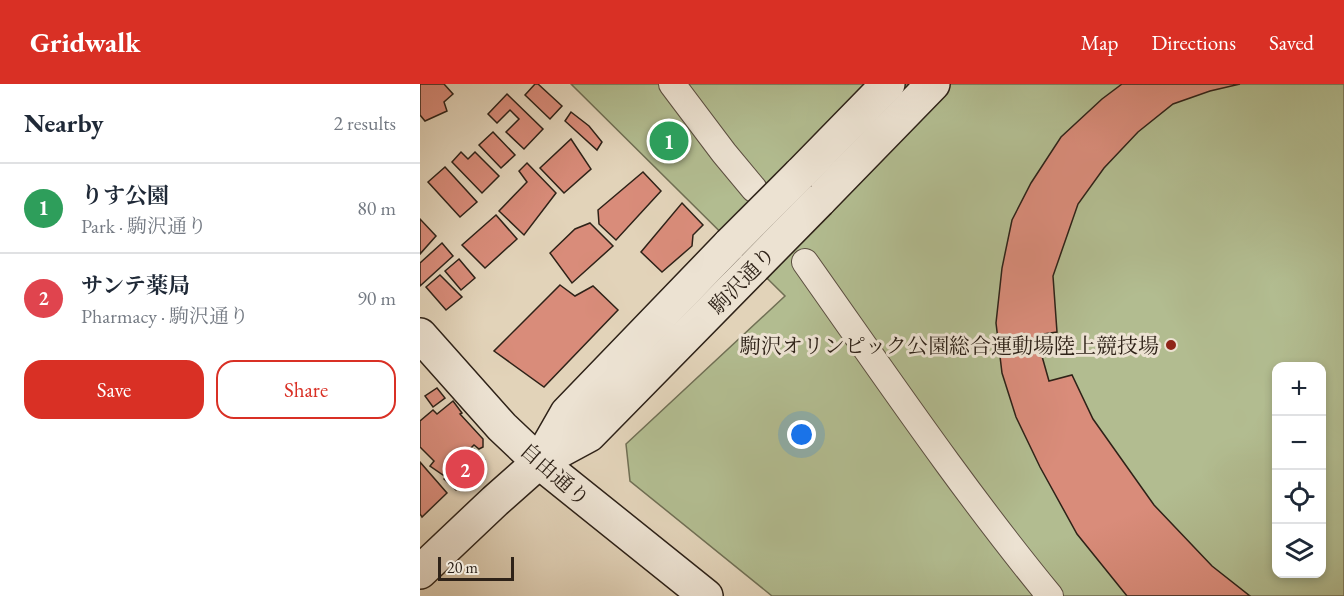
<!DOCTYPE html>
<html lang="en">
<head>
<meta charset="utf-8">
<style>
  body { margin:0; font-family:"EB Garamond","Noto Serif JP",serif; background:#f2f2f3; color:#1f2937 }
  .controls { position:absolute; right:18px; bottom:18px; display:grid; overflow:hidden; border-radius:12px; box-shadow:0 3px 9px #0003 }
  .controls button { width:54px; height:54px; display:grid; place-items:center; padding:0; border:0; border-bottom:2px solid #e0e1e3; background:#fff; color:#1f2937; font:30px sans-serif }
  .scale { position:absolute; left:18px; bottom:15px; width:76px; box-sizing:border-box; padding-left:6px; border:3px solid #2e2218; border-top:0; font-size:16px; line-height:21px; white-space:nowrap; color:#2e2218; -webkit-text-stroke:4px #ece2d2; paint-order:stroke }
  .you { position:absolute; left:382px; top:351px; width:21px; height:21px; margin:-15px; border:4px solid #fff; border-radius:50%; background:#1a73e8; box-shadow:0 0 0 9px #1a73e833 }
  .badge { display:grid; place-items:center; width:39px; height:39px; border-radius:50%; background:#d93025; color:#fff; font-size:20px; font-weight:700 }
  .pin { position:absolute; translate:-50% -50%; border:3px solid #fff; box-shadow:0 2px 6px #0006 }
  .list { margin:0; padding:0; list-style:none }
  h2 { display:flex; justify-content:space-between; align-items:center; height:78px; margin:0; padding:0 24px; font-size:26px }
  h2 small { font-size:20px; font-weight:400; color:#747a83 }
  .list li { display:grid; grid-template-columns:39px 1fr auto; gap:18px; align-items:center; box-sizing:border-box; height:90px; padding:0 24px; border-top:2px solid #e0e1e3 }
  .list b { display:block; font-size:22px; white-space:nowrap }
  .list p { margin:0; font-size:20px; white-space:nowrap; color:#747a83 }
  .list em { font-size:20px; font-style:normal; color:#747a83 }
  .actions { display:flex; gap:12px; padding:18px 24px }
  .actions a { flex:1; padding:14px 0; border:2px solid #d93025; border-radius:18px; text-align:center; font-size:21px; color:#d93025 }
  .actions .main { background:#d93025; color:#fff }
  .icon { flex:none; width:33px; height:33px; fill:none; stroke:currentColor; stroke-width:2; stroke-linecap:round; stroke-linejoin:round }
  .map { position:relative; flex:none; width:924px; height:512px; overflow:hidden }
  header { display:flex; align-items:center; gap:36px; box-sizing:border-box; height:84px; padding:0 30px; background:#d93025; color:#fff }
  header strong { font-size:28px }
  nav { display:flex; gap:33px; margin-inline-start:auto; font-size:21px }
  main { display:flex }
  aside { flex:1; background:#fff }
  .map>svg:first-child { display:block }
</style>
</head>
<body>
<header>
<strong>Gridwalk</strong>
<nav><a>Map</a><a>Directions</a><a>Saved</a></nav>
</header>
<main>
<aside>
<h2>Nearby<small>2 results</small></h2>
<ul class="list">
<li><span class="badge" style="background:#2e9e5b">1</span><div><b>りす公園</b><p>Park · 駒沢通り</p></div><em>80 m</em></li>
<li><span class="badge" style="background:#e0444e">2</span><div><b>サンテ薬局</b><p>Pharmacy · 駒沢通り</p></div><em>90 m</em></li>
</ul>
<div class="actions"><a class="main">Save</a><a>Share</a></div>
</aside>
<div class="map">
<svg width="924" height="512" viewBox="0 0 924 512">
  <rect width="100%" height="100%" fill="#e2d3b9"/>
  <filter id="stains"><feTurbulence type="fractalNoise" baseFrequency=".00333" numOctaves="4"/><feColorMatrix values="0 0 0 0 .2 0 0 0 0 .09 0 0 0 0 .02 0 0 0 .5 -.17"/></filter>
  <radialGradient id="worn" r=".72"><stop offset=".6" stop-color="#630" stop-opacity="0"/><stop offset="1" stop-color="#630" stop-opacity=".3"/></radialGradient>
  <path fill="#b2bc90" stroke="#706f54" stroke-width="1.5" fill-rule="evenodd" d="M151,0H924V512H352L210,397L206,360L365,212ZM856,282H902V490H856Z"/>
  <g fill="#d98c7a" stroke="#2e2218" stroke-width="1.5">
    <polygon points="0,0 24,0 33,10 24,18 27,27 5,37 0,31"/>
    <polygon points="115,0 118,0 142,22 130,35 105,11"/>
    <polygon points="702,0 820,0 790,7 753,20 718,48 684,84 658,120 633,192 637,248 616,251 629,297 652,291 673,335 734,421 792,482 830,512 707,512 657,450 620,383 596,333 582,289 576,239 582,184 592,136 611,99 641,53 682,15"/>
    <polygon points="87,10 123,45 104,65 86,48 99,35 90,26 77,39 68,30"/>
    <polygon points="151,28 169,42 182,58 177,66 145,37"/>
    <polygon points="73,48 95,71 81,84 59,61"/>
    <polygon points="151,55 171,85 144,109 120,84"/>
    <polygon points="41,68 48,75 55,68 79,92 62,109 32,78"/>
    <polygon points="107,79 136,109 104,151 79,127 107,98 99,87"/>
    <polygon points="25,83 57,118 40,133 8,98"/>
    <polygon points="223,88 241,107 196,156 179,140 178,126"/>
    <polygon points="262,119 283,141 273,151 272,162 242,188 221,168"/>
    <polygon points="76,131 97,155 65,184 42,161"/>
    <polygon points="0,135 16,152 0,170"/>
    <polygon points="170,139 193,162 152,199 130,169 155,145"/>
    <polygon points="22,159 33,172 0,202 0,179"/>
    <polygon points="39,175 55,194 41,206 25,187"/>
    <polygon points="20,191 42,213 26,226 6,203"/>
    <polygon points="140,201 155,212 173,202 198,226 124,303 74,267"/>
    <polygon points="17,304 25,314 13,323 5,312"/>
    <polygon points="33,317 42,329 40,330 63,355 63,363 59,365 54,361 23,391 10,382 14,377 0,363 0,337 13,326 17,330"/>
    <polygon points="54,365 65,376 36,406 24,395"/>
    <polygon points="0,378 27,409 2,433 0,430"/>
  </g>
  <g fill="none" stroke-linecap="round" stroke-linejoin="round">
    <defs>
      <g id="street">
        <polyline points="252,0 304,69 334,105"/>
        <path d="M385,178C465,291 542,405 630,512"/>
      </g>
      <g id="secondary">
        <polyline points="380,90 468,0"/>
        <polyline points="399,117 513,0"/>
        <polyline points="0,251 82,343 119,378 286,512"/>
        <polyline points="119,378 147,329 310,160"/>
        <polyline points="0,488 75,417 119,378 169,351 334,183"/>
      </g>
    </defs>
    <use href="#street" stroke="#5b4e40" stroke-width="28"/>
    <use href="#secondary" stroke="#2e2218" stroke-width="36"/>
    <use href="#street" stroke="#ece2d2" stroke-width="26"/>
    <use href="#secondary" stroke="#ece2d2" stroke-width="33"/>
    <defs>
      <g id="secondary-bridge">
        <polyline points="310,160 380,90"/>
        <polyline points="334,183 399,117"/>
      </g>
    </defs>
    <use href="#secondary-bridge" stroke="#2e2218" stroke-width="36" stroke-linecap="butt"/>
    <use href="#secondary-bridge" stroke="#ece2d2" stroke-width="33"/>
  </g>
  <circle fill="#8f2418" stroke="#ece2d2" stroke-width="2" cx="751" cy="261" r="6"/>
  <g text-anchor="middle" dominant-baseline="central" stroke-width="6" stroke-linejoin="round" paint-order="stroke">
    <g font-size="21" fill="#2e2218" stroke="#ece2d2">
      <text transform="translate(322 196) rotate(-46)">駒沢通り</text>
      <text transform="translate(135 390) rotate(41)">自由通り</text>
    </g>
    <g font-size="21" fill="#2e2218" stroke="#ece2d2" text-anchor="end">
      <text x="739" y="261">駒沢オリンピック公園総合運動場陸上競技場</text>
    </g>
  </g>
  <rect width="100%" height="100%" filter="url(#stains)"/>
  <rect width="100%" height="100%" fill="url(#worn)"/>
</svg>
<div class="controls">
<button>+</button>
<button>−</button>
<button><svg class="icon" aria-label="locate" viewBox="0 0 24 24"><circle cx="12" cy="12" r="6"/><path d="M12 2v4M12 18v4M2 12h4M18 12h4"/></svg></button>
<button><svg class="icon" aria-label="layers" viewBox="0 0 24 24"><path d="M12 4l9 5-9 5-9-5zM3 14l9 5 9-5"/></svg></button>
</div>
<div class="scale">20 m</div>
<div class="you"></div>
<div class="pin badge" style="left:249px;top:57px;background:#2e9e5b">1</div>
<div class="pin badge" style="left:45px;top:385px;background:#e0444e">2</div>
</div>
</main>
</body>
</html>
